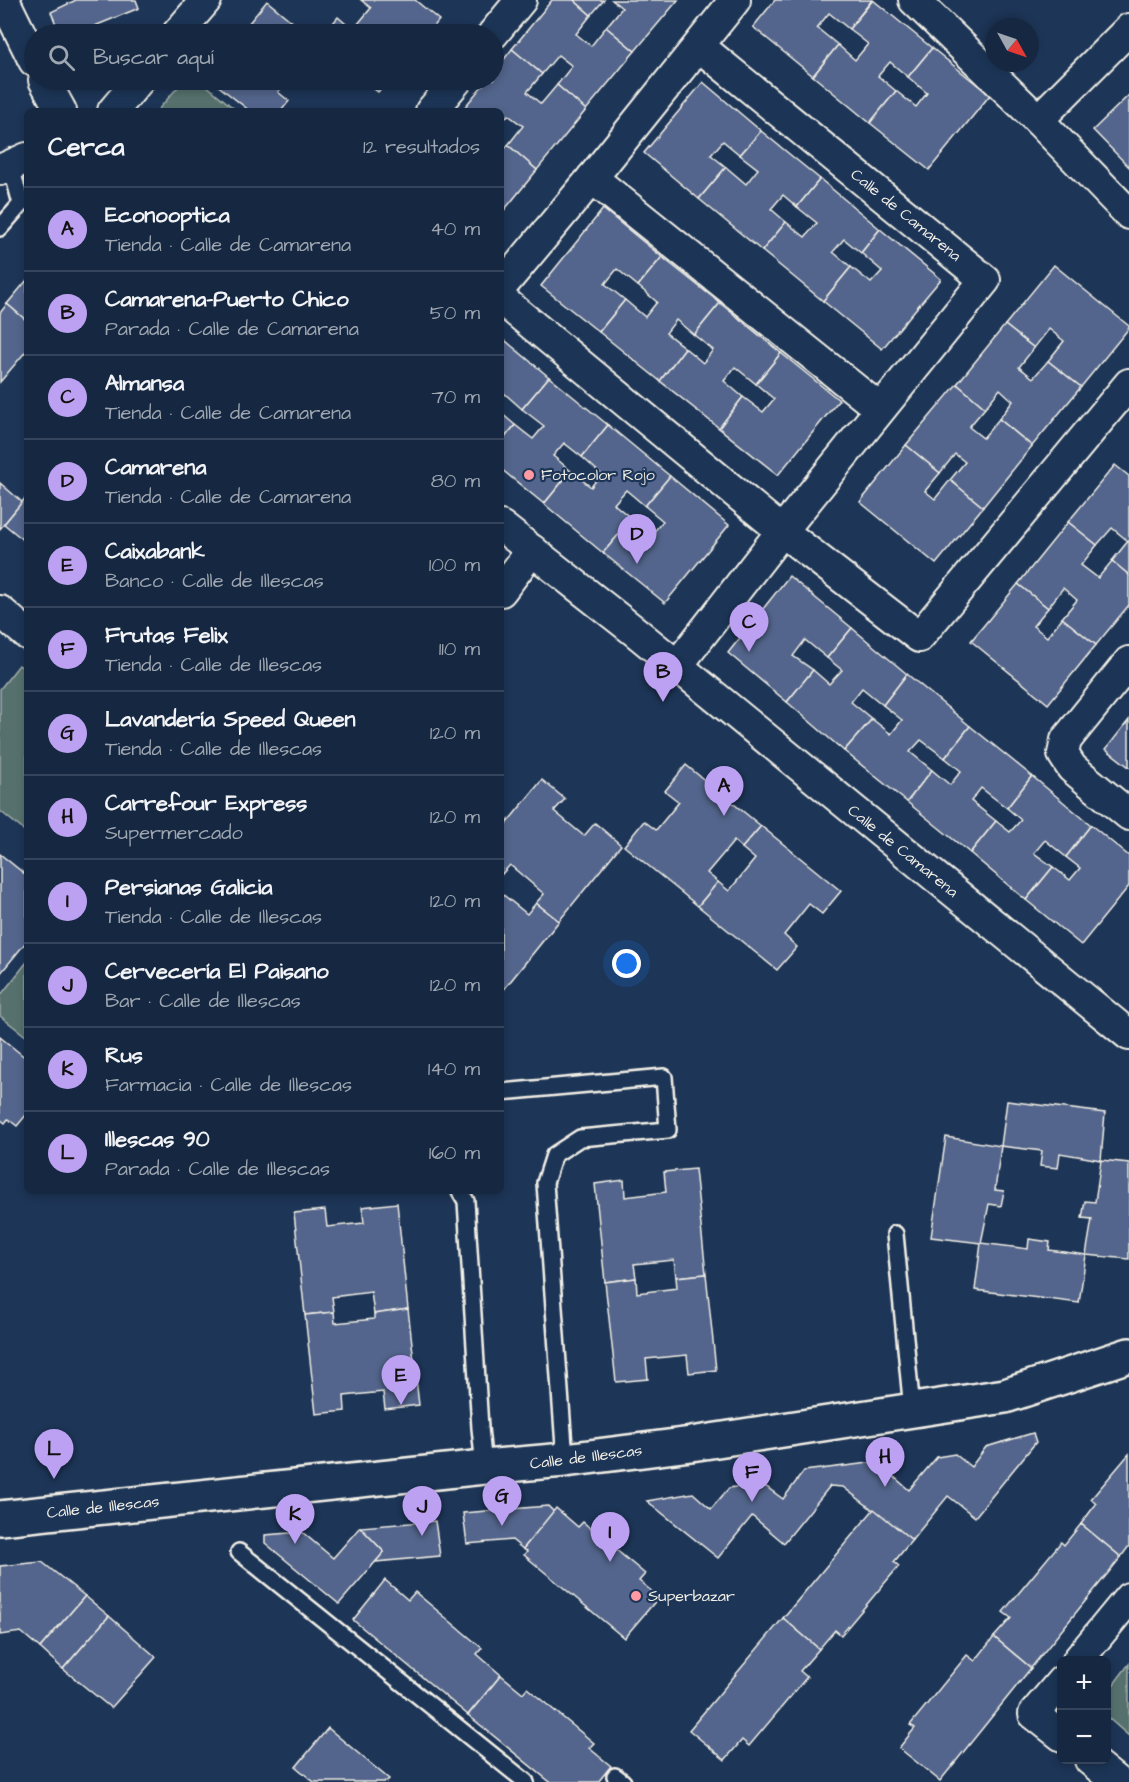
<!DOCTYPE html>
<html lang="es">
<head>
<meta charset="utf-8">
<style>
  body { margin:0; font-family:"Architects Daughter",sans-serif; background:#1f3048; color:#f1f3f6 }
  .controls { position:absolute; right:18px; bottom:18px; display:grid; overflow:hidden; border-radius:9px; box-shadow:0 3px 9px #0003 }
  .controls button { width:54px; height:54px; display:grid; place-items:center; padding:0; border:0; border-bottom:2px solid #35445a; background:#162841; color:#f1f3f6; font:30px sans-serif }
  .compass { position:absolute; left:985px; top:18px; width:54px; height:54px; border-radius:50%; background:#162841; box-shadow:0 3px 9px #0003; rotate:130deg }
  .you { position:absolute; left:627px; top:964px; width:21px; height:21px; margin:-15px; border:4px solid #fff; border-radius:50%; background:#1a73e8; box-shadow:0 0 0 9px #1a73e833 }
  .badge { display:grid; place-items:center; width:39px; height:39px; border-radius:50%; background:#bca0f2; color:#111; font-size:20px; font-weight:700 }
  .pin { position:absolute; translate:-50% -50px; filter:drop-shadow(0 2px 3px #0008) }
  .pin::after { content:''; position:absolute; top:32px; width:21px; height:18px; background:inherit; clip-path:polygon(0 0,100% 0,50% 100%) }
  .list { margin:0; padding:0; list-style:none }
  h2 { display:flex; justify-content:space-between; align-items:center; height:78px; margin:0; padding:0 24px; font-size:26px }
  h2 small { font-size:20px; font-weight:400; color:#9ea6b1 }
  .list li { display:grid; grid-template-columns:39px 1fr auto; gap:18px; align-items:center; box-sizing:border-box; height:84px; padding:0 24px; border-top:2px solid #35445a }
  .list b { display:block; font-size:22px; white-space:nowrap }
  .list p { margin:0; font-size:20px; white-space:nowrap; color:#9ea6b1 }
  .list em { font-size:20px; font-style:normal; color:#9ea6b1 }
  .icon { flex:none; width:33px; height:33px; fill:none; stroke:currentColor; stroke-width:2; stroke-linecap:round; stroke-linejoin:round }
  .map { position:relative; flex:none; width:1129px; height:1782px; overflow:hidden }
  .search { position:absolute; background:#162841; box-shadow:0 3px 9px #0003; left:24px; top:24px; width:480px; height:66px; display:flex; align-items:center; gap:15px; box-sizing:border-box; padding:0 21px; border-radius:33px; color:#9ea6b1; font-size:22px }
  .panel { position:absolute; background:#162841; box-shadow:0 3px 9px #0003; left:24px; top:108px; width:480px; height:1086px; border-radius:9px }
  .map>svg:first-child { display:block }
</style>
</head>
<body>
<div class="map">
<svg width="1129" height="1782" viewBox="0 0 1129 1782">
  <rect width="100%" height="100%" fill="#1d3557"/>
  <filter id="ink" filterUnits="userSpaceOnUse"><feTurbulence type="fractalNoise" baseFrequency=".0167" numOctaves="2"/><feDisplacementMap in="SourceGraphic" scale="12" xChannelSelector="R" yChannelSelector="G"/><feConvolveMatrix kernelMatrix="1 2 1 2 8 2 1 2 1" color-interpolation-filters="sRGB"/></filter>
  <g filter="url(#ink)">
    <g fill="#57716d" stroke="#a6b1aa" stroke-width="1.5">
      <polygon points="184,80 200,80 237,111 157,111"/>
      <polygon points="19,665 27,671 27,833 0,811 0,689"/>
      <polygon points="27,962 27,1037 0,1016 0,996"/>
      <polygon points="1129,1664 1129,1736 1107,1717 1107,1693"/>
    </g>
    <g fill="#53658c" stroke="#f4f1e8" stroke-width="1.5">
      <polygon points="76,0 136,0 139,8 75,34 60,34 51,12"/>
      <polygon points="361,0 415,0 439,20 428,34 324,34 338,17 353,30 371,8"/>
      <polygon points="552,0 574,0 591,15 576,34 591,46 606,27 635,51 586,110 557,85 572,66 558,55 542,74 512,49"/>
      <polygon points="574,0 604,0 591,15"/>
      <polygon points="612,0 678,0 635,51 606,27 622,8"/>
      <polygon points="775,0 872,0 849,29 829,13 817,28 838,45 813,76 753,27"/>
      <polygon points="873,0 932,48 908,77 890,62 878,76 896,91 870,123 813,76 838,45 855,60 868,44 849,29"/>
      <polygon points="267,1 307,34 250,34 244,29"/>
      <polygon points="932,48 990,95 929,170 870,123 896,91 916,107 927,93 908,77"/>
      <polygon points="512,49 542,74 527,92 541,104 557,85 586,110 537,170 508,145 523,126 508,115 501,123 501,111 467,111 464,108 487,80 494,80 494,72"/>
      <polygon points="211,80 288,80 278,92 289,101 281,111 250,111"/>
      <polygon points="362,80 388,80 378,92"/>
      <polygon points="703,82 761,131 740,155 723,141 711,155 726,167 699,199 644,153"/>
      <polygon points="1129,95 1129,167 1093,130"/>
      <polygon points="761,131 820,179 797,207 783,195 771,209 786,222 762,251 699,199 726,167 746,184 758,169 740,155"/>
      <polygon points="508,145 537,170 501,214 501,153"/>
      <polygon points="820,179 880,229 861,253 844,239 833,252 851,267 823,301 762,251 786,222 805,237 817,223 797,207"/>
      <polygon points="603,209 662,257 638,286 617,269 605,284 625,300 599,332 541,286"/>
      <polygon points="880,229 941,279 882,349 823,301 851,267 871,283 882,271 861,253"/>
      <polygon points="662,257 720,303 694,335 676,320 666,333 685,348 660,381 599,332 625,300 645,317 657,302 638,286"/>
      <polygon points="1054,265 1129,326 1129,328 1081,387 1048,361 1064,341 1049,329 1034,348 1005,325"/>
      <polygon points="27,280 27,321 7,304"/>
      <polygon points="720,303 781,353 756,384 735,367 724,381 743,397 719,428 660,381 685,348 703,363 713,350 694,335"/>
      <polygon points="7,304 27,321 27,350 0,382 0,313"/>
      <polygon points="1005,325 1034,348 1019,367 1033,378 1048,361 1081,387 1032,446 999,419 1013,401 1000,389 985,408 957,384"/>
      <polygon points="501,337 549,377 522,409 504,393 501,397"/>
      <polygon points="781,353 839,400 778,475 719,428 743,397 763,412 774,399 756,384"/>
      <polygon points="549,377 608,425 582,457 564,443 553,456 571,471 544,504 501,469 501,442 515,425 533,439 544,426 522,409"/>
      <polygon points="957,384 985,408 969,427 983,438 999,419 1032,446 983,507 950,480 965,462 955,454 940,473 906,445"/>
      <polygon points="501,413 515,425 501,442"/>
      <polygon points="608,425 670,476 645,506 626,490 614,504 632,519 603,553 544,504 571,471 591,487 601,474 582,457"/>
      <polygon points="906,445 940,473 925,491 935,499 950,480 983,507 936,564 860,502"/>
      <polygon points="1115,465 1129,476 1129,575 1112,561 1128,541 1112,528 1097,545 1068,522"/>
      <polygon points="670,476 729,525 665,603 603,553 632,519 651,535 663,521 645,506"/>
      <polygon points="0,483 22,502 0,529"/>
      <polygon points="27,496 27,543 4,524"/>
      <polygon points="1068,522 1097,545 1081,565 1098,578 1112,561 1129,575 1129,605 1096,645 1062,618 1077,600 1063,588 1048,608 1018,584"/>
      <polygon points="789,576 852,628 827,658 805,640 793,656 813,670 787,702 728,653"/>
      <polygon points="1018,584 1048,608 1033,626 1047,637 1062,618 1096,645 1048,704 971,641"/>
      <polygon points="852,628 907,674 883,705 862,688 851,702 872,719 844,751 787,702 813,670 829,684 842,670 827,658"/>
      <polygon points="907,674 970,726 945,758 921,740 910,752 932,770 907,802 844,751 872,719 891,734 902,720 883,705"/>
      <polygon points="1129,720 1129,767 1106,749"/>
      <polygon points="970,726 1032,776 1007,808 981,788 971,801 996,821 970,853 907,802 932,770 950,785 961,771 945,758"/>
      <polygon points="686,765 761,826 742,848 734,841 707,873 718,882 698,906 624,846 644,821 656,830 679,802 665,791"/>
      <polygon points="1032,776 1091,825 1066,857 1045,840 1034,853 1053,867 1026,900 970,853 996,821 1010,832 1021,820 1007,808"/>
      <polygon points="542,780 565,799 554,811 584,836 595,823 621,845 559,921 536,903 544,894 510,865 501,875 501,830"/>
      <polygon points="1091,825 1129,856 1129,886 1081,945 1026,900 1053,867 1070,880 1080,868 1066,857"/>
      <polygon points="761,826 841,891 822,914 809,904 784,935 797,947 777,970 698,906 718,882 729,891 755,859 742,848"/>
      <polygon points="0,854 26,875 27,873 27,941 0,974"/>
      <polygon points="501,893 527,914 536,903 559,921 501,993"/>
      <polygon points="0,1037 27,1059 27,1114 17,1126 8,1119 5,1123 0,1119"/>
      <polygon points="1007,1101 1105,1113 1101,1160 1060,1153 1058,1168 1040,1166 1042,1151 1001,1146"/>
      <polygon points="946,1137 1001,1146 995,1190 1004,1191 1001,1206 989,1204 981,1243 931,1237"/>
      <polygon points="1101,1160 1129,1163 1129,1259 1086,1255 1092,1219 1082,1218 1085,1201 1095,1202"/>
      <polygon points="695,1169 706,1274 676,1277 674,1260 634,1264 636,1278 605,1282 595,1184 624,1180 625,1197 666,1192 664,1172"/>
      <polygon points="397,1203 408,1309 374,1314 371,1292 332,1297 334,1312 305,1315 294,1213 325,1210 327,1227 364,1223 362,1207"/>
      <polygon points="1029,1239 1050,1242 1049,1250 1086,1255 1079,1303 975,1290 981,1243 1028,1249"/>
      <polygon points="706,1274 716,1370 689,1373 687,1355 646,1359 648,1379 616,1382 605,1282 636,1278 637,1293 677,1288 676,1277"/>
      <polygon points="408,1309 419,1405 385,1409 383,1392 344,1396 345,1411 316,1414 305,1315 334,1312 335,1323 374,1319 374,1314"/>
      <polygon points="1033,1433 1036,1442 975,1517 948,1496 912,1540 843,1487 830,1486 784,1543 752,1516 718,1558 647,1501 693,1493 711,1509 729,1488 761,1483 783,1499 804,1471 877,1462 909,1490 937,1457 955,1454 971,1467 986,1447"/>
      <polygon points="1129,1454 1129,1546 1121,1557 1081,1524 1096,1504 1091,1499"/>
      <polygon points="548,1506 554,1512 523,1549 512,1540 467,1544 463,1513"/>
      <polygon points="556,1508 578,1527 583,1522 645,1574 639,1581 659,1597 624,1638 524,1555 527,1551 523,1549"/>
      <polygon points="874,1509 912,1540 894,1562 899,1566 841,1635 835,1630 819,1649 783,1618"/>
      <polygon points="435,1521 440,1556 375,1562 384,1552 360,1527"/>
      <polygon points="1081,1524 1121,1557 1031,1668 994,1637 1011,1618 1003,1612 1061,1542 1064,1545"/>
      <polygon points="360,1527 384,1552 339,1604 265,1543 265,1535 302,1532 333,1558"/>
      <polygon points="42,1562 85,1596 40,1648 21,1632 0,1635 0,1566"/>
      <polygon points="385,1580 408,1600 415,1592 482,1648 477,1654 501,1675 468,1715 353,1620"/>
      <polygon points="85,1596 109,1616 63,1669 40,1648"/>
      <polygon points="109,1616 156,1657 111,1708 63,1669"/>
      <polygon points="783,1618 819,1649 800,1671 807,1677 749,1746 742,1740 725,1760 689,1730"/>
      <polygon points="994,1637 1031,1668 940,1781 899,1748 915,1728 910,1725 967,1655 975,1661"/>
      <polygon points="501,1675 523,1693 527,1688 594,1743 589,1748 611,1766 598,1782 550,1782 468,1715"/>
      <polygon points="328,1728 389,1779 386,1782 314,1782 296,1767"/>
    </g>
    <g fill="none" stroke-linecap="round" stroke-linejoin="round">
      <defs>
        <g id="lane">
          <polyline points="0,228 21,204 11,166"/>
          <polyline points="501,1092 664,1077 668,1130 580,1138 554,1155 545,1183 565,1460"/>
          <polyline points="460,1191 466,1201 480,1428 484,1467"/>
          <polyline points="895,1234 912,1410"/>
          <polyline points="239,1552 526,1782"/>
          <polyline points="615,1776 623,1782"/>
        </g>
        <g id="street">
          <polyline points="4,0 34,61"/>
          <polyline points="914,0 1038,120 1129,214"/>
          <polyline points="177,34 206,0"/>
          <polyline points="493,34 521,0"/>
          <polyline points="44,80 61,111"/>
          <polyline points="113,111 139,80"/>
          <polyline points="431,111 457,80"/>
          <polyline points="1038,120 1129,29"/>
          <polyline points="0,170 27,158"/>
          <polyline points="592,178 880,409"/>
          <polyline points="501,287 592,178 735,0"/>
          <polyline points="501,299 782,531 919,637 1129,384"/>
          <polyline points="501,526 637,633 1129,1035"/>
          <polyline points="501,591 532,550"/>
          <polyline points="0,611 27,634"/>
          <polyline points="1129,662 1066,740 1063,754 1072,768 1129,815"/>
          <polyline points="677,666 782,531 985,280 699,46"/>
          <polyline points="1078,1660 1129,1598"/>
          <polyline points="1062,1681 1034,1714 1062,1736"/>
          <polyline points="1090,1760 1117,1782"/>
        </g>
        <polyline id="secondary" points="0,1518 484,1467 565,1460 691,1444 1005,1396 1129,1355"/>
      </defs>
      <use href="#lane" stroke="#f4f1e8" stroke-width="20"/>
      <use href="#street" stroke="#f4f1e8" stroke-width="34"/>
      <use href="#secondary" stroke="#f4f1e8" stroke-width="38"/>
      <use href="#lane" stroke="#1d3557" stroke-width="15"/>
      <use href="#street" stroke="#1d3557" stroke-width="30"/>
      <use href="#secondary" stroke="#1d3557" stroke-width="33"/>
    </g>
  </g>
  <g fill="#ff9aa2" stroke="#1d3557" stroke-width="2">
    <circle cx="529" cy="475" r="6"/>
    <circle cx="636" cy="1596" r="6"/>
  </g>
  <g text-anchor="middle" dominant-baseline="central" stroke-width="4.5" stroke-linejoin="round" paint-order="stroke">
    <g font-size="16" fill="#f4f1e8" stroke="#1d3557">
      <text transform="translate(906 215) rotate(39)">Calle de Camarena</text>
      <text transform="translate(903 851) rotate(39)">Calle de Camarena</text>
      <text transform="translate(586 1457) rotate(-7)">Calle de Illescas</text>
      <text transform="translate(103 1507) rotate(-6)">Calle de Illescas</text>
    </g>
    <g font-size="16" fill="#f4f1e8" stroke="#1d3557" text-anchor="start">
      <text x="541" y="475">Fotocolor Rojo</text>
      <text x="648" y="1596">Superbazar</text>
    </g>
  </g>
</svg>
<div class="controls">
<button>+</button>
<button>−</button>
</div>
<svg class="compass" viewBox="-18 -18 36 36"><path d="M0-13l5 13h-10z" fill="#e53935"/><path d="M0 13l5-13h-10z" fill="#9ea6b1"/></svg>
<div class="you"></div>
<div class="pin badge" style="left:724px;top:816px">A</div>
<div class="pin badge" style="left:663px;top:702px">B</div>
<div class="pin badge" style="left:749px;top:652px">C</div>
<div class="pin badge" style="left:637px;top:564px">D</div>
<div class="pin badge" style="left:401px;top:1405px">E</div>
<div class="pin badge" style="left:752px;top:1502px">F</div>
<div class="pin badge" style="left:502px;top:1526px">G</div>
<div class="pin badge" style="left:885px;top:1487px">H</div>
<div class="pin badge" style="left:610px;top:1562px">I</div>
<div class="pin badge" style="left:422px;top:1536px">J</div>
<div class="pin badge" style="left:295px;top:1544px">K</div>
<div class="pin badge" style="left:54px;top:1479px">L</div>
<div class="search"><svg class="icon" aria-label="search" viewBox="0 0 24 24"><circle cx="10" cy="10" r="6"/><path d="M15 15l6 6"/></svg>Buscar aquí</div>
<section class="panel">
<h2>Cerca<small>12 resultados</small></h2>
<ul class="list">
<li><span class="badge">A</span><div><b>Econooptica</b><p>Tienda · Calle de Camarena</p></div><em>40 m</em></li>
<li><span class="badge">B</span><div><b>Camarena-Puerto Chico</b><p>Parada · Calle de Camarena</p></div><em>50 m</em></li>
<li><span class="badge">C</span><div><b>Almansa</b><p>Tienda · Calle de Camarena</p></div><em>70 m</em></li>
<li><span class="badge">D</span><div><b>Camarena</b><p>Tienda · Calle de Camarena</p></div><em>80 m</em></li>
<li><span class="badge">E</span><div><b>Caixabank</b><p>Banco · Calle de Illescas</p></div><em>100 m</em></li>
<li><span class="badge">F</span><div><b>Frutas Felix</b><p>Tienda · Calle de Illescas</p></div><em>110 m</em></li>
<li><span class="badge">G</span><div><b>Lavandería Speed Queen</b><p>Tienda · Calle de Illescas</p></div><em>120 m</em></li>
<li><span class="badge">H</span><div><b>Carrefour Express</b><p>Supermercado</p></div><em>120 m</em></li>
<li><span class="badge">I</span><div><b>Persianas Galicia</b><p>Tienda · Calle de Illescas</p></div><em>120 m</em></li>
<li><span class="badge">J</span><div><b>Cervecería El Paisano</b><p>Bar · Calle de Illescas</p></div><em>120 m</em></li>
<li><span class="badge">K</span><div><b>Rus</b><p>Farmacia · Calle de Illescas</p></div><em>140 m</em></li>
<li><span class="badge">L</span><div><b>Illescas 90</b><p>Parada · Calle de Illescas</p></div><em>160 m</em></li>
</ul>
</section>
</div>
</body>
</html>
